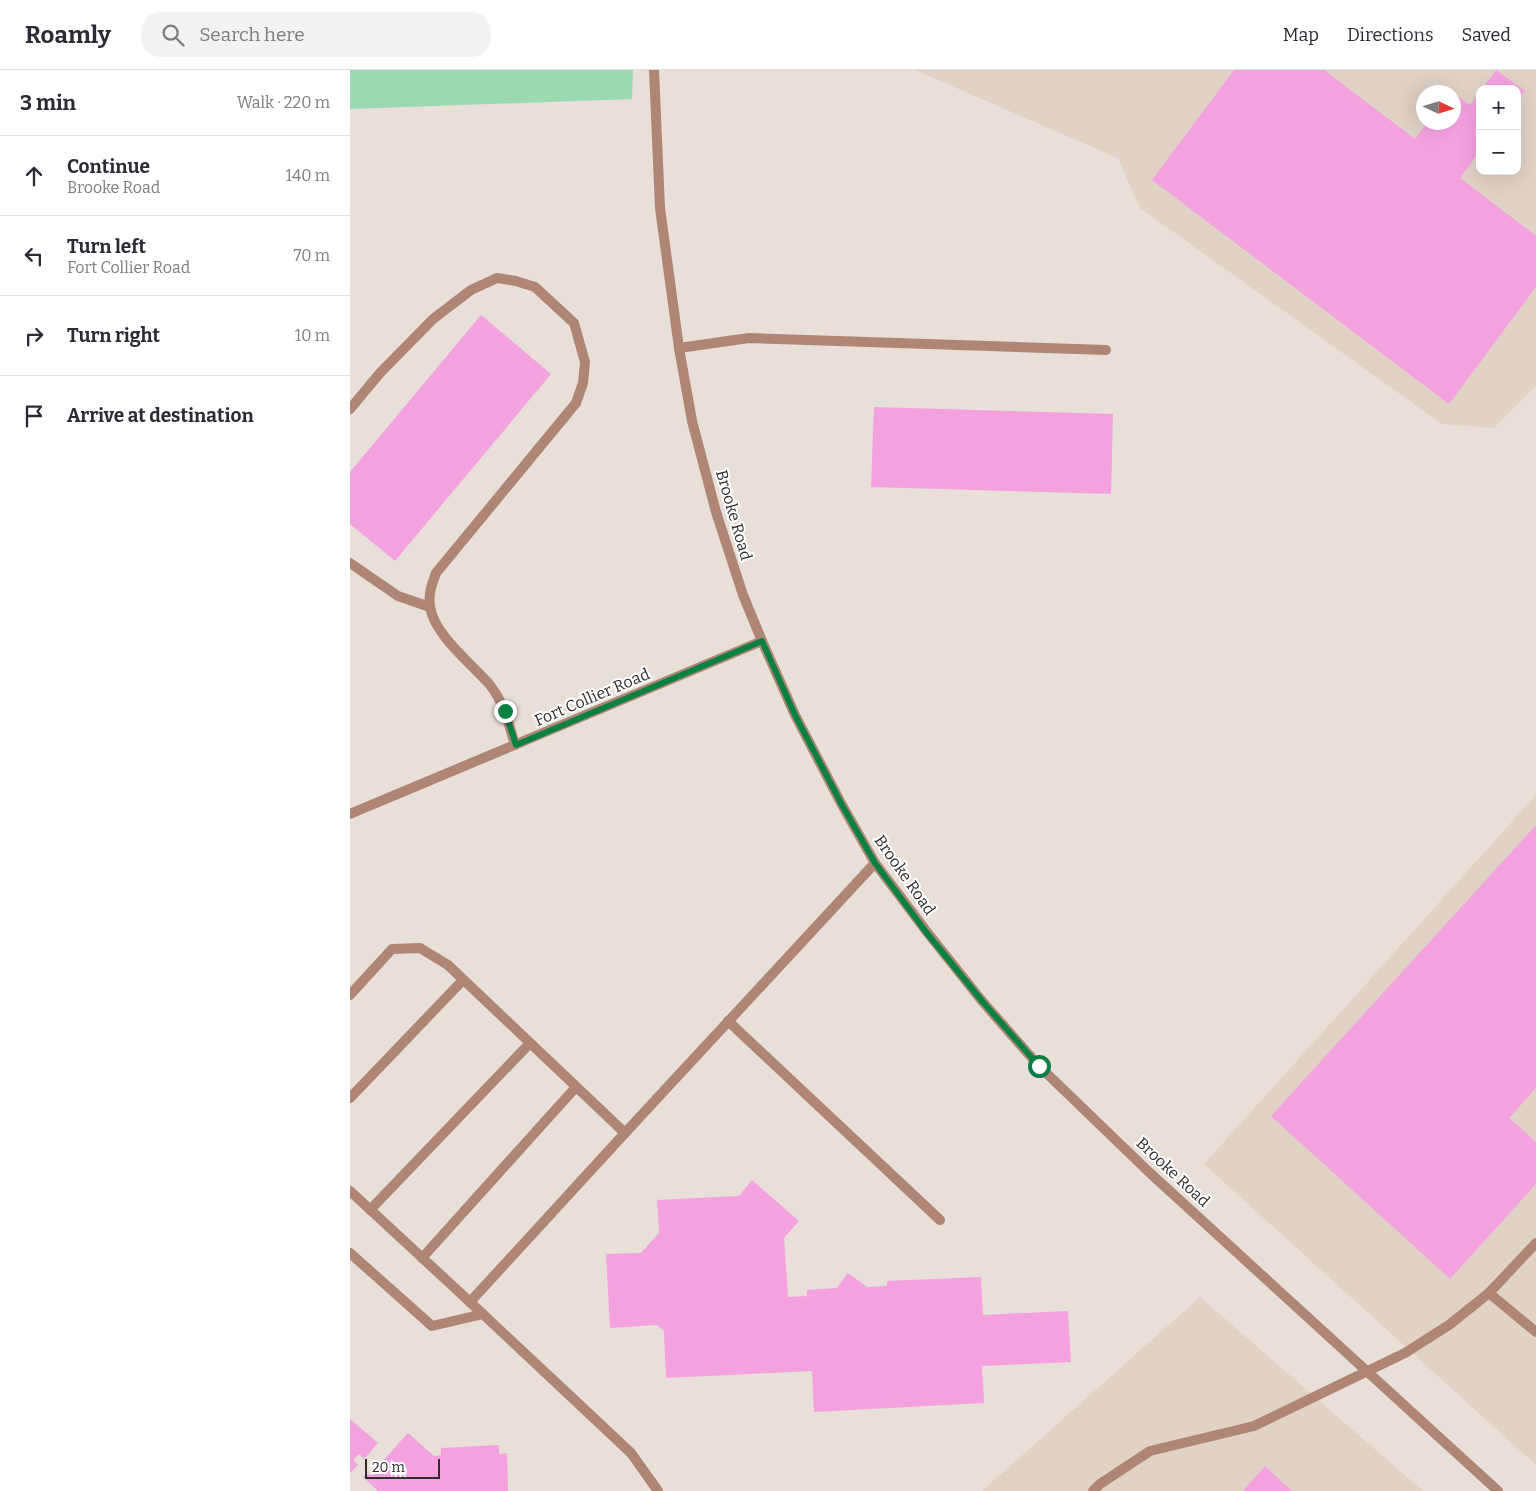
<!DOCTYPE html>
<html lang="en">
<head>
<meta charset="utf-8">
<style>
  body { margin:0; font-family:Bitter,serif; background:#f2f2f3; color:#2b2b33 }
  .controls { position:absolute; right:15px; top:15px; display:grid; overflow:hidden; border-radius:10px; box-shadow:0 5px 20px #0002 }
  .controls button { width:45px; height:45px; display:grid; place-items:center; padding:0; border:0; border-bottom:1px solid #e1e1e2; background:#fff; color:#2b2b33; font:25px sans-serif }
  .compass { position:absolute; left:1066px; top:15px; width:45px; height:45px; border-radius:50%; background:#fff; box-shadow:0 5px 20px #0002; rotate:94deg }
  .scale { position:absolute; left:15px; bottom:12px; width:75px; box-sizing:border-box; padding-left:5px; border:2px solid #302d2a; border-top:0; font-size:14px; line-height:18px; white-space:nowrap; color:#302d2a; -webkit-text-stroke:4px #fff; paint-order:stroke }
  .stop { position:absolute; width:15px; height:15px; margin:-11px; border:4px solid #0b8043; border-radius:50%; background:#fff }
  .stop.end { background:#0b8043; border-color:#fff; box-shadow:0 1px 5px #0008 }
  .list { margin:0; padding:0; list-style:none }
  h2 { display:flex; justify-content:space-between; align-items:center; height:65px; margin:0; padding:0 20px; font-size:21px }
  h2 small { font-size:16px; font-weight:400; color:#7c7c81 }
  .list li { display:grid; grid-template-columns:32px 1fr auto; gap:15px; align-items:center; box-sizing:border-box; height:80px; padding:0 20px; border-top:1px solid #e1e1e2 }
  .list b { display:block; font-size:19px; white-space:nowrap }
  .list p { margin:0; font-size:16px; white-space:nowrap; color:#7c7c81 }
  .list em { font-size:16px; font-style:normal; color:#7c7c81 }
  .icon { flex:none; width:28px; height:28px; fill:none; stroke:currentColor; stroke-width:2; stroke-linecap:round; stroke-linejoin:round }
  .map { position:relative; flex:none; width:1186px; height:1421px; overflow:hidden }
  header { display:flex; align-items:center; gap:30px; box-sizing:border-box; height:70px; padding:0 25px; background:#fff; border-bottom:1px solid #e1e1e2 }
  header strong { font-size:24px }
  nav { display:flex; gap:28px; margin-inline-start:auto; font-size:18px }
  .search { width:350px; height:45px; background:#f2f2f3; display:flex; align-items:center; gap:12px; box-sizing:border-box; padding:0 18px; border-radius:20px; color:#7c7c81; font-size:19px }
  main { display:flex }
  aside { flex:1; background:#fff }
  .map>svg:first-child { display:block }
</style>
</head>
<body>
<header>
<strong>Roamly</strong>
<div class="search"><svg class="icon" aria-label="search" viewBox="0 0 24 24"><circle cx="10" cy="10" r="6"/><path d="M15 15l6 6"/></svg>Search here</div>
<nav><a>Map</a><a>Directions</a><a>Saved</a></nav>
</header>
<main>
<aside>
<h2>3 min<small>Walk · 220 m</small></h2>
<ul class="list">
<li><svg class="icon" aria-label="ahead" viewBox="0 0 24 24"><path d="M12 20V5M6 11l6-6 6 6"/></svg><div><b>Continue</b><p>Brooke Road</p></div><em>140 m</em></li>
<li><svg class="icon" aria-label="left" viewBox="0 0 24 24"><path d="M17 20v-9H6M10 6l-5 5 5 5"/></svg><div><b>Turn left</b><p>Fort Collier Road</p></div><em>70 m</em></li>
<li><svg class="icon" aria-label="right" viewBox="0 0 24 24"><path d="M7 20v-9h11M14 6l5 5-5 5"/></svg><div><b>Turn right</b></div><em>10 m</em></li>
<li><svg class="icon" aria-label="arrive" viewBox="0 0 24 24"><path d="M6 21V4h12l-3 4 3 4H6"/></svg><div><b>Arrive at destination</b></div></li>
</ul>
</aside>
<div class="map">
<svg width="1186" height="1421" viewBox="0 0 1186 1421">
  <rect width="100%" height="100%" fill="#e8dfd8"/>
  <g fill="#e1d2c6" fill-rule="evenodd">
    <path d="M565,0H1186V316L1144,358L1092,354L790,138L768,88ZM1130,19H1167V101H1130ZM1074,22H1104V52H1074Z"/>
    <polygon points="1186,725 1186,1395 854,1094"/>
    <polygon points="850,1227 1073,1421 632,1421"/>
  </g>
  <polygon fill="#9bd9b2" points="0,0 283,0 282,29 0,39"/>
  <g fill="#f3a1df">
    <polygon points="884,0 974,0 1065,69 1078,52 1104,52 1104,23 1120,35 1130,21 1130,81 1110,108 1186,166 1186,217 1099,334 802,110"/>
    <polygon points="1146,0 1175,21 1167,31 1167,19 1132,19"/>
    <polygon points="131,245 201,304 45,491 0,454 0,402"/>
    <polygon points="524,337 763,344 761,424 521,417"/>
    <polygon points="1186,755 1186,1018 1159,1048 1186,1072 1186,1114 1100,1209 921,1046"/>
    <polygon points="402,1110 449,1151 434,1168 438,1227 457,1226 457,1220 487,1218 498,1203 517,1217 537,1216 537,1211 631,1207 633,1245 718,1241 721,1292 632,1296 634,1333 464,1342 462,1301 316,1308 314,1261 307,1255 260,1258 256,1184 291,1183 309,1163 307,1130 389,1126"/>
    <polygon points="0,1349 28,1373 14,1389 9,1384 3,1390 8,1395 0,1403"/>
    <polygon points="58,1363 84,1386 91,1385 91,1378 149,1375 149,1384 157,1383 158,1421 28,1421 13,1407 17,1403 20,1405"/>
    <polygon points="915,1396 942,1421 893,1421"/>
  </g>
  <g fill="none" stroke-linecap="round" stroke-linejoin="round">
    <g stroke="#af8676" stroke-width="10">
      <polyline points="329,278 399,268 756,280"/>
      <path d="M0,339L30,303L83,249L121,220L147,208L166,211L185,217L224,253L235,292L233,313L226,333L86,503C82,514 78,524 80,536C83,564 122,594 140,615C154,633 159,654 165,675"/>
      <polyline points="0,493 48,526 80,537"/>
      <polyline points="0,925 42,879 70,878 98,895 275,1063"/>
      <polyline points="378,951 590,1150"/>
      <polyline points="0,1028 113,910"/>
      <polyline points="0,1121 120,1232 281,1383 308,1421"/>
      <polyline points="20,1140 180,973"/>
      <polyline points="0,1183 82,1256 133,1244"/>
      <polyline points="72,1188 226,1017"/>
      <polyline points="1139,1223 1186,1262"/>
      <polyline points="120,1232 275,1063 525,793"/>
      <polyline points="743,1421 750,1414 800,1381 904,1356 1055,1283 1099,1255 1139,1223 1186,1173"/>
    </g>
    <polyline stroke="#af8676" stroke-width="10" points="412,571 445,645 492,735 525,793 577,862 632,931 689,996 800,1103 1148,1421"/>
    <polyline stroke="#af8676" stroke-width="10" points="0,744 412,571 393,525 366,442 342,351 329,278 310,138 304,0"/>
  </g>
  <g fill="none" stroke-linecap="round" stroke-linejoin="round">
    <polyline stroke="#0b8043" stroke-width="6" points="155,641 166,675 412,571 445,645 492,735 525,793 576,862 632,931 689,996"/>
  </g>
  <g text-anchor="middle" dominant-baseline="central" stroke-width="4" stroke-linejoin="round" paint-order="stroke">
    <g font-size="16" fill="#302d2a" stroke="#fff">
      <text transform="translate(384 445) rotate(74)">Brooke Road</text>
      <text transform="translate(242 627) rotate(-23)">Fort Collier Road</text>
      <text transform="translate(555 805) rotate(55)">Brooke Road</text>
      <text transform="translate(823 1102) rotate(43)">Brooke Road</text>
    </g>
  </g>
</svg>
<div class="controls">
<button>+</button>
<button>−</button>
</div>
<svg class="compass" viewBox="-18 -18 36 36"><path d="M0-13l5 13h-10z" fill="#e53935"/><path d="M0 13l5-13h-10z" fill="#7c7c81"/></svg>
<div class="scale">20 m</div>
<div class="stop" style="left:689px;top:996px"></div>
<div class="stop end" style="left:155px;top:641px"></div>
</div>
</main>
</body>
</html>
